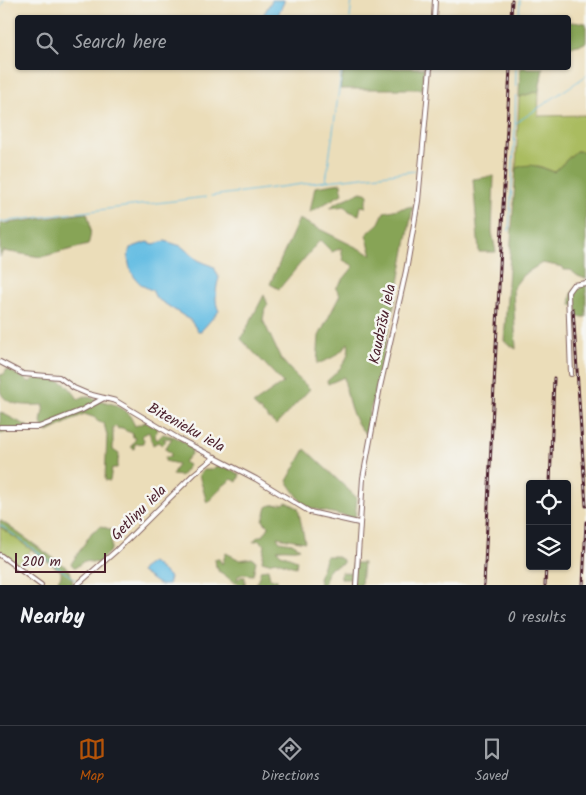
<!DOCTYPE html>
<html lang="en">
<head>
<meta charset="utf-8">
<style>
  body { margin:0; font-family:Kalam,sans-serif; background:#20242c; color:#f1f3f6 }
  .controls { position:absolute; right:15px; bottom:15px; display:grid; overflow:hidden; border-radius:5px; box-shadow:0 1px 4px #0004 }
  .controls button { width:45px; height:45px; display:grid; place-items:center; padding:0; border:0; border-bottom:1px solid #363941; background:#171b24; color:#f1f3f6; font:25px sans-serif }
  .scale { position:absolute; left:15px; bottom:12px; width:91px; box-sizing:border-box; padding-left:5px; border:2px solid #4a1f2b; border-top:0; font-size:14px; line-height:18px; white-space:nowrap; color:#4a1f2b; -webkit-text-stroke:4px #f6f6f2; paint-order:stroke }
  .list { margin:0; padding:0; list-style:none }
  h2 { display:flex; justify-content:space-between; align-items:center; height:65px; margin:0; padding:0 20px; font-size:21px }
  h2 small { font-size:16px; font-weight:400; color:#9ea1a6 }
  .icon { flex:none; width:28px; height:28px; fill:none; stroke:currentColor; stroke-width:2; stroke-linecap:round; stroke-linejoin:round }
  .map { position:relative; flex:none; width:586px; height:585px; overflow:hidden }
  .search { position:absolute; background:#171b24; box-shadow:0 1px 4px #0004; left:15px; right:15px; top:15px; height:55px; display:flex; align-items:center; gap:12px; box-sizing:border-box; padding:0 18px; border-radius:5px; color:#9ea1a6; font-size:19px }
  .sheet { height:140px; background:#171b24 }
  nav { display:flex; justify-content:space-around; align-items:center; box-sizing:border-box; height:70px; border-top:1px solid #363941; background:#171b24; font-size:14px; color:#9ea1a6 }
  nav a { display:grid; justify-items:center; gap:2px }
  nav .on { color:#b45309 }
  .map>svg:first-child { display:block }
</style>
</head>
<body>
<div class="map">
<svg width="586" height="585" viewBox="0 0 586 585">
  <rect width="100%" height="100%" fill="#f6f6f2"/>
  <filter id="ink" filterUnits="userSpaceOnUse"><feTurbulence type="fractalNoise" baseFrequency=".02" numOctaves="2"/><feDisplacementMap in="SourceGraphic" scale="10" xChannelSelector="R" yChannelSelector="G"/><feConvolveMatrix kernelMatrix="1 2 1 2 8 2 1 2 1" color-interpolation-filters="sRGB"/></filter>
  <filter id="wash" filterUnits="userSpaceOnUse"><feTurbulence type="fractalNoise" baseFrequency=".0096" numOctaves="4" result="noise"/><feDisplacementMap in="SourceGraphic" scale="20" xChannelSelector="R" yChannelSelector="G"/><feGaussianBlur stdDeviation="1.12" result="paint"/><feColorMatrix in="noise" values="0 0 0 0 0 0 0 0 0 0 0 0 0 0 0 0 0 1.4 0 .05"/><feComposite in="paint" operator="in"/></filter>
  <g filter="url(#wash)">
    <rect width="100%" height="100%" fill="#ebddb9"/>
    <g fill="#aabc60" stroke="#7a6e46">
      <polygon points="539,91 538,116 586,115 586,152 576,151 554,172 539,166 516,168 519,97"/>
      <polygon points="0,525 32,548 19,566 0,551"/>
    </g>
    <g fill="#87a456" stroke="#686240">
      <polygon points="568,22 586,23 586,42 583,44 569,47"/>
      <polygon points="344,68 424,68 422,89 340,89"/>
      <polygon points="520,68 543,68 539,91 519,97"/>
      <path d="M576,151L586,152V279L578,276L570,270H564L563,267L542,263L523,275L513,288L516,349L504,341L516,168C531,162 540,167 554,172Z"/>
      <polygon points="494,176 492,232 496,252 479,252 473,179"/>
      <polygon points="341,183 342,194 310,212 315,187"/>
      <polygon points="361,192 368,194 368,197 366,200 366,207 361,206 359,215 349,211 345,206 330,208 334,204"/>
      <path d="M413,206L398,288L374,397L369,414L366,434C351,421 347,396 344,377L328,384L327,381C338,372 352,357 348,343C339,356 332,358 317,364L319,336L340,295L336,288L354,266L343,260L341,248L332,252L320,240L279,289L270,284L299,219L372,255L366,235L379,223L384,212Z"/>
      <path d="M87,213C91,225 92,233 88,245L41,257L3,251L0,257V224Z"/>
      <path d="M586,284V317H578L577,305H571C570,293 573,287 586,284Z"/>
      <polygon points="264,295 268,305 265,308 263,320 281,359 295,375 310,389 276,425 253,404 283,383 241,339"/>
      <path d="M7,369L30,382L36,378C58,379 65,379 78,399L85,396L116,405L129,414L135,426L146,422L157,428L155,436L157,440L163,434L175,437L193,447L191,454L184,462L189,465L181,476L172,475L178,464L165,461V457H170L171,453L165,449L172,438L163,439L166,441L162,445L158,442L153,445L149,432L141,436L144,439L143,443L135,444L134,449L131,447L136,438L133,437L132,433L126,431L123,428L118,429L116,426L113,428V450L119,454L117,468H112L110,481L105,480L107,435L104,424L97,421L96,418L84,414L48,432L43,429L41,422L44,405C30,405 6,408 0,391C0,386 0,380 0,375L4,374Z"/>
      <polygon points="0,412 29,427 0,434"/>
      <polygon points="305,449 357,498 355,518 305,507 287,481"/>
      <polygon points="217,466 230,469 240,475 237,482 232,479 223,486 207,503 199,475 203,470 210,470"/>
      <path d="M287,502L298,508L305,542L277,537L279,541L292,543L300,548C292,551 285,547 277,550L281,554L297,560L296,567C287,566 278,558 269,563L262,561L265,545L259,540L253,542L258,536H263L269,527L263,521L267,507C273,503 281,506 287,502Z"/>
      <polygon points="0,520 70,570 73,584 55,585 61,576 61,571 0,527"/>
      <polygon points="101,526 112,530 111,550 98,563 84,561 75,568 71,564 92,532"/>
      <path d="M226,553L240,560L252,558L256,561L253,575L243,574L238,576L237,580L241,577H245V585C232,585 229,576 218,571V567H216L215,559H219L222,564Z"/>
      <polygon points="326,556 335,556 343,560 343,563 329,569 324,585 320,585 319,578"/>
      <polygon points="353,563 363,563 361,585 351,585 352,579 341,579 341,572 351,573"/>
      <polygon points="268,569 270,578 277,580 278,585 256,585 261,570"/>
    </g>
    <g fill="#66bee3" stroke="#586e87">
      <polygon points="272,0 284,0 284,2 277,17 262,17"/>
      <path d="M165,241L181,246L198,260L214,267L219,278C216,286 214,303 219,311L202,330L199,332L190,320L156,298L152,290C135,285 124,265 130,248L147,242L154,244Z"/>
      <polygon points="152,562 170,577 168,585 160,585 141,572 142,569"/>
    </g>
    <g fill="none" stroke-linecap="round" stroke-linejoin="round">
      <g stroke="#66bee3" stroke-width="1">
        <polyline points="0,8 4,0"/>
        <polyline points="350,18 352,0"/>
        <polyline points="519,18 520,0"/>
        <polyline points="516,123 586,76"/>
        <polyline points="327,181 416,171"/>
        <polyline points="211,196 326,181 342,68"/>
        <polyline points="0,222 206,197"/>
        <polyline points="509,231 515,130 516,68"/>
        <polyline points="0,525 77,581"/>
        <polyline points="82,584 83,585"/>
      </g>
    </g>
  </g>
  <g filter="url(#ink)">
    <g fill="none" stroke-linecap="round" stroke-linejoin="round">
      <defs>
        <g id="minor">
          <polyline points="434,18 435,0"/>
          <polyline points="0,362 23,374 59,377 74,388 88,394 116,401 179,439 256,479 310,512 359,523"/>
          <polyline points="571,374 568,292 573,285 586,283"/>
          <polyline points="0,427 39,427 82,410 104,398"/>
          <polyline points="0,555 41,585"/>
          <polyline points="77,585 117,550 194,474 215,457"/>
          <polyline points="356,585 363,478 380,387 406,271 418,201 430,68"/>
        </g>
      </defs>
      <use href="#minor" stroke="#82625d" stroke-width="6"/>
      <use href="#minor" stroke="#fff" stroke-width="4"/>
      <defs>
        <g id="rail">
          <polyline points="511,18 512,0"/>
          <polyline points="573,309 586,506"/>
          <polyline points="550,484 554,378"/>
          <polyline points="484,585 510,68"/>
          <polyline points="545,585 546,566"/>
          <polyline points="583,585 586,522"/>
        </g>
      </defs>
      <use href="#rail" stroke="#4a1f2b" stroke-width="3"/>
      <use href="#rail" stroke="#f6f6f2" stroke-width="1" stroke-dasharray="4" stroke-linecap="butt"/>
    </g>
  </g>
  <g text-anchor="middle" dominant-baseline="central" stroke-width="5" stroke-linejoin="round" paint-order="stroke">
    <g font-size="15" fill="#4a1f2b" stroke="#f6f6f2">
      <text transform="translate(383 324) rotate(-78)">Kaudzīšu iela</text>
      <text transform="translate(186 428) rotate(29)">Bitenieku iela</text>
      <text transform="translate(139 513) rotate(-45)">Getliņu iela</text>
    </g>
  </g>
</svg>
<div class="controls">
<button><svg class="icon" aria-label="locate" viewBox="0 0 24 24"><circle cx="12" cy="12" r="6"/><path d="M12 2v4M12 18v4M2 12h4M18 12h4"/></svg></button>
<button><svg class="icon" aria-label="layers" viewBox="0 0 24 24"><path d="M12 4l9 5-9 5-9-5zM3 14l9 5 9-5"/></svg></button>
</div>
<div class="scale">200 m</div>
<div class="search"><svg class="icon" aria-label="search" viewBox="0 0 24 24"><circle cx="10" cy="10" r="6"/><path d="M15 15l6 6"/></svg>Search here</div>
</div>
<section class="sheet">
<h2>Nearby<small>0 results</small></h2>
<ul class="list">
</ul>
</section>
<nav>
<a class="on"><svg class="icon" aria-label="map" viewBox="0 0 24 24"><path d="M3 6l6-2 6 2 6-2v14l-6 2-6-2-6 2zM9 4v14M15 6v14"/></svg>Map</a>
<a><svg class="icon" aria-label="directions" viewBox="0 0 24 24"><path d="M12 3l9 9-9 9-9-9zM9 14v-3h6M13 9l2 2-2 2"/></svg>Directions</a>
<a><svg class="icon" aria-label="saved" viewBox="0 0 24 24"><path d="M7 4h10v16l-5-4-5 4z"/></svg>Saved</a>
</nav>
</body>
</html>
